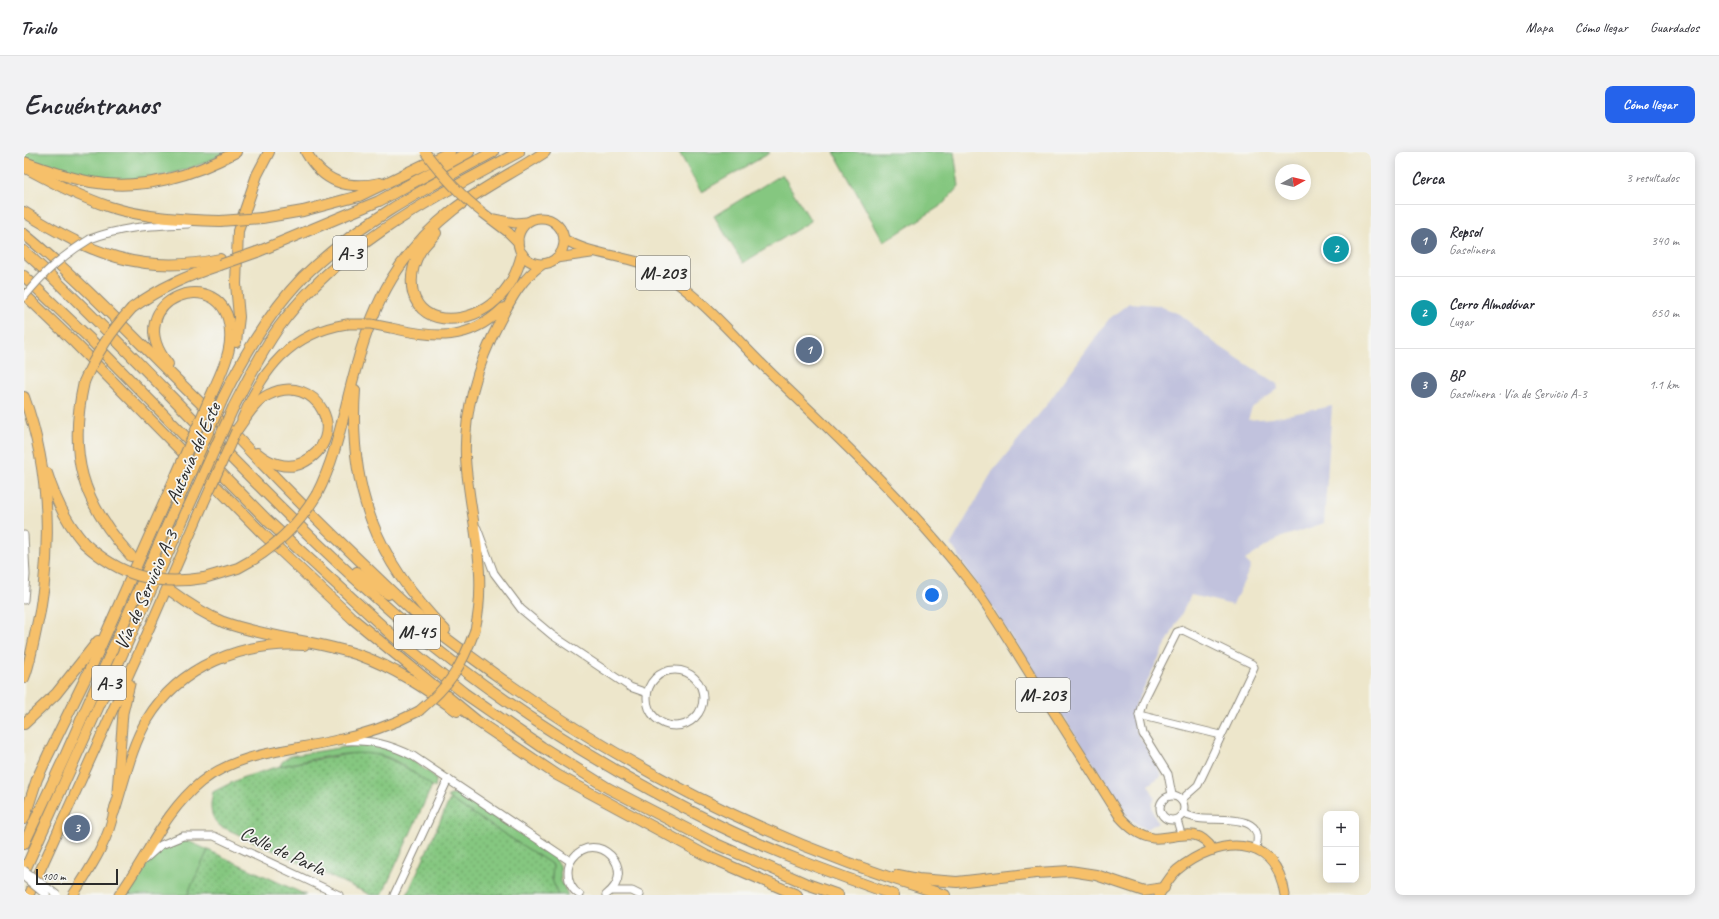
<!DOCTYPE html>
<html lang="es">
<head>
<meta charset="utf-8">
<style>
  body { margin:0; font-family:Caveat,sans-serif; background:#f2f2f3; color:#2b2b33 }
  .controls { position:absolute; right:12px; bottom:12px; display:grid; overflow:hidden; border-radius:8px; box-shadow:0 2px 10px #0003 }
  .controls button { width:36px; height:36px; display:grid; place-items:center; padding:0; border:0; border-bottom:1px solid #e1e1e2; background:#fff; color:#2b2b33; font:20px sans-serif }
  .compass { position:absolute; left:1251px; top:12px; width:36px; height:36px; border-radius:50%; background:#fff; box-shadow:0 2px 10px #0003; rotate:82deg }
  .scale { position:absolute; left:12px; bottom:10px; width:82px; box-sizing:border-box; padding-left:4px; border:2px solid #2b2b2b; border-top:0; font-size:11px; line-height:14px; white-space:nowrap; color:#2b2b2b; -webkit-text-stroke:3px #f6f6f2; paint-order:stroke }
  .you { position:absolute; left:908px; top:443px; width:14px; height:14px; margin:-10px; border:3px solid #fff; border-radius:50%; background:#1a73e8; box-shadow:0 0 0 6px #1a73e833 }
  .badge { display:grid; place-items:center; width:26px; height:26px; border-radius:50%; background:#2563eb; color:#fff; font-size:13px; font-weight:700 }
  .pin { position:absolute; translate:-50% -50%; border:2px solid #fff; box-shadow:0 1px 4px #0006 }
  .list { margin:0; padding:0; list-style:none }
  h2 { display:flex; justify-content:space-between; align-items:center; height:52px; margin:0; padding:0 16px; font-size:17px }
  h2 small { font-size:13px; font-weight:400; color:#7c7c81 }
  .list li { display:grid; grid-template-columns:26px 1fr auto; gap:12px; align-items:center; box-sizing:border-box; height:72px; padding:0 16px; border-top:1px solid #e1e1e2 }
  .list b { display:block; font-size:15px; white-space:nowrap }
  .list p { margin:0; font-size:13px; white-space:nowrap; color:#7c7c81 }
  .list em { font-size:13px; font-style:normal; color:#7c7c81 }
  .map { position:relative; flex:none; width:1347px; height:743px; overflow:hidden; border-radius:8px }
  header { display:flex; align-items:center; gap:24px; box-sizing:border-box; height:56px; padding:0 20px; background:#fff; border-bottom:1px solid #e1e1e2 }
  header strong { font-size:19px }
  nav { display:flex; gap:22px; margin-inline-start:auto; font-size:14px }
  .intro { display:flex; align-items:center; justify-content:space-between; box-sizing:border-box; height:96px; padding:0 24px }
  h1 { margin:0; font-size:28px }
  .button { padding:10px 18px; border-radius:8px; background:#2563eb; color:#fff; font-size:14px; font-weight:700 }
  main { display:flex; gap:24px; padding:0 24px }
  aside { flex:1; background:#fff; border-radius:8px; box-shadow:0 2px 10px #0003 }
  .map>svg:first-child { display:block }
</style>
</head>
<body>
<header>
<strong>Trailo</strong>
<nav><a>Mapa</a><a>Cómo llegar</a><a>Guardados</a></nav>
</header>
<div class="intro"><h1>Encuéntranos</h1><a class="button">Cómo llegar</a></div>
<main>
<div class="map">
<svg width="1347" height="743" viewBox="0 0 1347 743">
  <defs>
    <pattern id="grass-dots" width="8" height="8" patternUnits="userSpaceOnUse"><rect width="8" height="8" fill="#85c780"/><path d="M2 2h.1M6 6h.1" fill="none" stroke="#6da269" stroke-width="1.8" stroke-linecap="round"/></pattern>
  </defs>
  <rect width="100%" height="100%" fill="#f6f6f2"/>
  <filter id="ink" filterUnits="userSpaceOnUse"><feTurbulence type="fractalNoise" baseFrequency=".025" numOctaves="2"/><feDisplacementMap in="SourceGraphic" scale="8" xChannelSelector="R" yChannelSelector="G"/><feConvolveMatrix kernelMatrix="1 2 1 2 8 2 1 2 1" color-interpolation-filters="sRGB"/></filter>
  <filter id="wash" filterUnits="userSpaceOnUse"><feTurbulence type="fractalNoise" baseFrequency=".012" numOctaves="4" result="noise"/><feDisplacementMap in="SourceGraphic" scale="16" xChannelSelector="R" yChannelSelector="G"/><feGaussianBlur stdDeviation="0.9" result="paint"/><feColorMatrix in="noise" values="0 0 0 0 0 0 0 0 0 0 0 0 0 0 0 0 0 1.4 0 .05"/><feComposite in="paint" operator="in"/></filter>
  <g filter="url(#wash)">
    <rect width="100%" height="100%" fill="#ede6cb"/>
    <polygon fill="#c1c2dd" points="1105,151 1133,153 1155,162 1192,192 1253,232 1254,237 1228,256 1224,268 1248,266 1308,254 1300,371 1255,386 1221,408 1227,414 1209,453 1167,443 1115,545 1111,555 1113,580 1138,623 1124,633 1131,645 1128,653 1130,664 1135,670 1123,677 1113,673 1103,663 927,392 968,320 1021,255 1085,167"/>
    <g fill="url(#grass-dots)" stroke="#587956">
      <path d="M336,600C365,602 385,617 408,634L358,743H347L196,674C185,664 186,654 189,640L217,626L256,614Z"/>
      <polygon points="426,647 529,713 528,727 534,743 383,743"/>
      <polygon points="184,698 282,743 163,743"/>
    </g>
    <g fill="#85c780" stroke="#587956">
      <path d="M0,0H202C168,21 107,34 68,26C45,21 22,13 0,6Z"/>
      <polygon points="655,0 745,0 746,1 677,40"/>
      <polygon points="810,0 930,0 935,34 918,53 860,90"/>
      <polygon points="758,22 787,69 719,111 690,64"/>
      <path d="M339,592L362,595L382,604L410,624L412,628L411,636C396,626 382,613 365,606C335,594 288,608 256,614L258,610L266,604Z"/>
      <polygon points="433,641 533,705 532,708 536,713 537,729 544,743 534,743 533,741 528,727 529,713 423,645 429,642"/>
      <polygon points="152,689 166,690 184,698 163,743 103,743 129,703 134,698"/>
    </g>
  </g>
  <g filter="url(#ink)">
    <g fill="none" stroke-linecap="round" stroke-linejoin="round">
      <defs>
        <g id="minor">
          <path d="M66,87C101,74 127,74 164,72"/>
          <polyline points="453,376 470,421 497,457 528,483 606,535 623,541"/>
          <polyline points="0,383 2,423 0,448"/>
          <circle cx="651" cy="546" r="28"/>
          <polyline points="1115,563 1197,583"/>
          <path d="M321,589C348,588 365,592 389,604L546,709"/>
          <polyline points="1148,643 1144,622 1119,582 1115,563 1119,548 1153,480 1159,478 1228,512 1230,515 1174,633 1157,648"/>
          <circle cx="1148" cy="656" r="12"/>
          <path d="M1159,662C1166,664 1173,667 1180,667C1200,668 1244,662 1231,698"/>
          <polyline points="1153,668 1157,682"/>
          <polyline points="120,708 137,693 159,684 190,684 315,743"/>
          <polyline points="588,739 608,739 616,743"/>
          <polyline points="370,743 424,627"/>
          <path d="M556,743C548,738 544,730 544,720C544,715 546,710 549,706C572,676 616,717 582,743"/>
        </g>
        <g id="major">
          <polyline points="459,61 484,80 494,90"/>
          <circle cx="517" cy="89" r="23"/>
          <polyline points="470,67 491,71 503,70"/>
          <path d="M540,87C571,106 610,102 640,122C682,149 713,189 749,223C819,290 891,358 950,435C971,464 989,495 1008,525C1037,572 1067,618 1096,665C1105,675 1115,684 1129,686C1152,688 1172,671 1189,698"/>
          <polyline points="532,106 567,101"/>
          <path d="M367,176C412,186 444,190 479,156"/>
          <path d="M218,267C239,217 266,181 323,172"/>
          <path d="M451,478C464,421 447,369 442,313C438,264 453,212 476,169C487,147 498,126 519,112"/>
          <polyline points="93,640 99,561 106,532"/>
          <polyline points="5,743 115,500 179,353"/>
          <path d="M49,743C66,717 86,687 91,654"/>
          <path d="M95,743C123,705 140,660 177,630C215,600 264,599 309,589C339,583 368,573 395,559"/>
          <path d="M1135,743C1140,735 1146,724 1153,718C1193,685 1252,680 1261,743"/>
        </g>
        <g id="highway">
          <path d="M282,0C299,30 323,38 356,31"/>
          <path d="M0,10C22,18 44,26 67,30C117,39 169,24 212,0"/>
          <path d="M0,15C28,30 56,45 86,55C121,66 160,68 196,69"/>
          <path d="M0,60C66,101 117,124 196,107"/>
          <polyline points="238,66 279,59 335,44 426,0"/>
          <path d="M412,81C407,87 400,93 396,100C389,112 386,127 389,141C399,178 449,170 471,149C486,136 493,121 498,102"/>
          <path d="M0,82C73,142 137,216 207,280"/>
          <path d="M0,99C48,142 92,188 137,234C216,315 296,398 382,472C476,552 585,619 696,674C752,701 811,722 870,743"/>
          <polyline points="233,100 355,49 445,0"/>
          <polyline points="0,124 64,185 244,369 369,484 440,541 518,595 584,636 690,691 783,732 814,743"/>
          <polyline points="0,142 51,191 239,382 329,467 453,569 533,623 683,704 773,743"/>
          <path d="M108,156C137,135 163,124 196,113"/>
          <polyline points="212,190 215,165 212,132 214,79 233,23 245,0"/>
          <path d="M144,212C92,147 202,108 206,179C208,199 198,219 190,237"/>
          <path d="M60,230C44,302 57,350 107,404"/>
          <path d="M331,238C324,335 352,409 421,478"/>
          <path d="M0,245C28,322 29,409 10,488C7,501 5,514 0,526"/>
          <path d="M199,246C220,203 245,160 279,125C334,71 402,36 469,0"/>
          <path d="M209,256C223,229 237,200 255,175C316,92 407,47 495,0"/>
          <path d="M212,279C221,267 230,250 244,243C293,218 329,286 278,311C263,318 245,311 233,301"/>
          <path d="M208,280C249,324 292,367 336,409C355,427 373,445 393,463C417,484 445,503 472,523C608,621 759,695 921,743"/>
          <path d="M23,321C31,347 42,370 60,391"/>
          <path d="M293,342C314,301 320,256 333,212C350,149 376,100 429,58C457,36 491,20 521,0"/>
          <polyline points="333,420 364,442"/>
          <polyline points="180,426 214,416 230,407"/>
          <path d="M147,439C163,451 180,462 199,470C243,486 291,488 335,503C371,516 401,536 433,559"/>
          <polyline points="0,572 32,542 74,489"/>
          <path d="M90,660C100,629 107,595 123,568C155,514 219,489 280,493"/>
          <polyline points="0,667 13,627 24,603 70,509 152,324"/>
          <polyline points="0,692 42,602 161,333"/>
          <polyline points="0,720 170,343"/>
          <polyline points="874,723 894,727 933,730 1012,721 1046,719 1072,723 1120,739 1140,736"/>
        </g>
      </defs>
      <use href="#minor" stroke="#8c887b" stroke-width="9"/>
      <use href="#major" stroke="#8c887b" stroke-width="11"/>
      <use href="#highway" stroke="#8c887b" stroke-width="12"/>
      <use href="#minor" stroke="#fff" stroke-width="7"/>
      <use href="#major" stroke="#f6c06b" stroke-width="9"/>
      <use href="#highway" stroke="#f6c06b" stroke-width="10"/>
      <defs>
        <g id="minor-bridge">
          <path d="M0,145C20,120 38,104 66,87"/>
          <polyline points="0,718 33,743"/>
          <polyline points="0,725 22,743"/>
        </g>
        <g id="major-bridge">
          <path d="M401,0C418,23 437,44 459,61"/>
          <polyline points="323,172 347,172 367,176"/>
          <polyline points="179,353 212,279"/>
          <path d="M395,559C426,533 437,516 451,478"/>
        </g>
        <g id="highway-bridge">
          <polyline points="196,69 238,66"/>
          <polyline points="196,113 233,100"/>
          <path d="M60,230C72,201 87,179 108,156"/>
          <polyline points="152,324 190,237"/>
          <polyline points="161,333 199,246"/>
          <polyline points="170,343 209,256"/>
          <path d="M60,391C96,424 132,434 180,426"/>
          <path d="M230,407C257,390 277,369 293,342"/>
        </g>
      </defs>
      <use href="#minor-bridge" stroke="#8c887b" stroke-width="9" stroke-linecap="butt"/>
      <use href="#major-bridge" stroke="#8c887b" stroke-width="11" stroke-linecap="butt"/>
      <use href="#highway-bridge" stroke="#8c887b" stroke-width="12" stroke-linecap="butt"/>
      <use href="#minor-bridge" stroke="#fff" stroke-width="7"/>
      <use href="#major-bridge" stroke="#f6c06b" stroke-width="9"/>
      <use href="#highway-bridge" stroke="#f6c06b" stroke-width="10"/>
    </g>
  </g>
  <g text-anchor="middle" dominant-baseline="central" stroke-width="3.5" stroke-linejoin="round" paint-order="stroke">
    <g fill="#f6f6f2" stroke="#686867" stroke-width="1">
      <rect x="309" y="84" width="34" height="34" rx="3"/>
      <rect x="612" y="104" width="54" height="34" rx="3"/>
      <rect x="370" y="463" width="46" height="34" rx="3"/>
      <rect x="68" y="514" width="34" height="34" rx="3"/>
      <rect x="992" y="526" width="54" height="34" rx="3"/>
    </g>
    <g font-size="19" font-weight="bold" fill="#2b2b2b">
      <text x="326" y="101">A-3</text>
      <text x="639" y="121">M-203</text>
      <text x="393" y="480">M-45</text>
      <text x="85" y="531">A-3</text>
      <text x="1019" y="543">M-203</text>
    </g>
    <g font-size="20" fill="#2b2b2b" stroke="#f6f6f2">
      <text transform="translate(169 301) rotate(-66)">Autovía del Este</text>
      <text transform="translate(122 438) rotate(-66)">Vía de Servicio A-3</text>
      <text transform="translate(259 699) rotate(25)">Calle de Parla</text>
    </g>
  </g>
</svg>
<div class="controls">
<button>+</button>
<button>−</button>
</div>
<svg class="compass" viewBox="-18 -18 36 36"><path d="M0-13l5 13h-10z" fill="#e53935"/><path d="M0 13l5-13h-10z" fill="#7c7c81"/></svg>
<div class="scale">100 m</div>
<div class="you"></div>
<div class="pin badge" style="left:785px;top:198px;background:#5c6f8a">1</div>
<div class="pin badge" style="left:1312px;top:97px;background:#0f9aa8">2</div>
<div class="pin badge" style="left:53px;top:676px;background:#5c6f8a">3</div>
</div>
<aside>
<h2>Cerca<small>3 resultados</small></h2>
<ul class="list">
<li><span class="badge" style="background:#5c6f8a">1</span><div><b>Repsol</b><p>Gasolinera</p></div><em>340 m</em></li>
<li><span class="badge" style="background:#0f9aa8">2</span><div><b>Cerro Almodóvar</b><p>Lugar</p></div><em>650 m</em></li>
<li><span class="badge" style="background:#5c6f8a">3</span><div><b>BP</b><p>Gasolinera · Vía de Servicio A-3</p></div><em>1.1 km</em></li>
</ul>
</aside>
</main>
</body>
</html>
